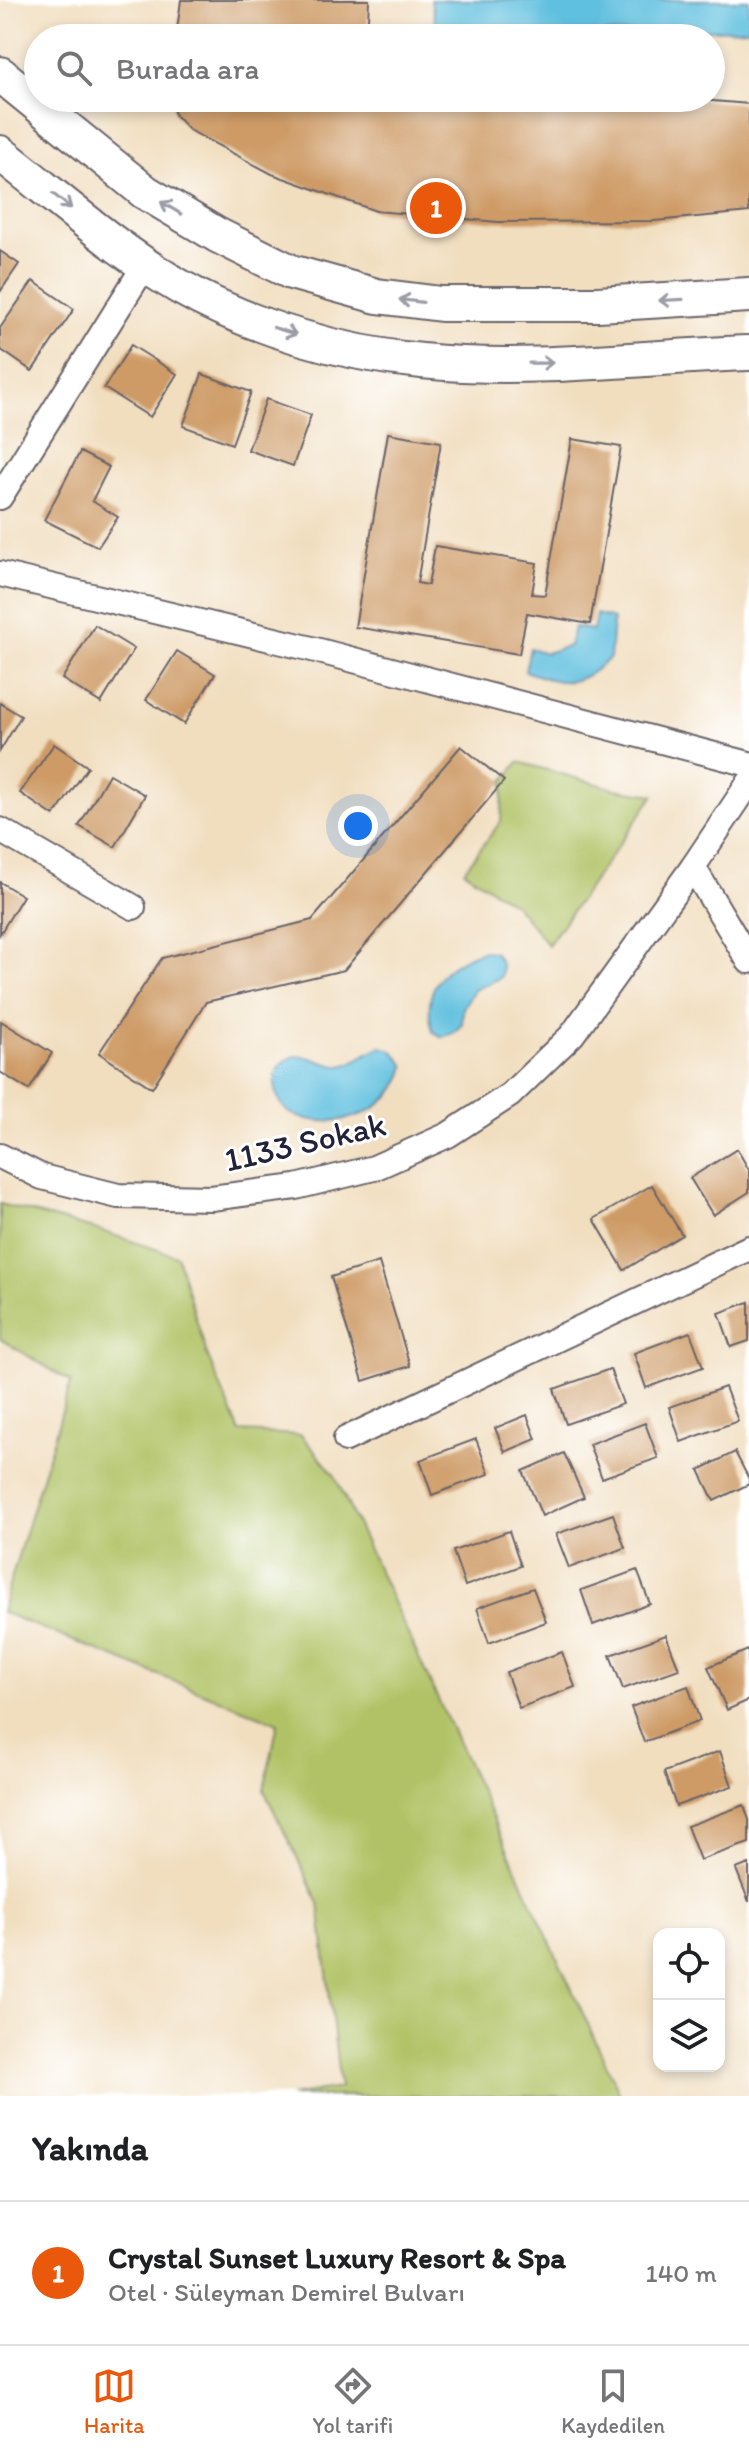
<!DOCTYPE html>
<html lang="tr">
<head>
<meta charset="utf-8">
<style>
  body { margin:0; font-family:Itim,sans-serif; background:#f6f6f6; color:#202124 }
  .controls { position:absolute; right:24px; bottom:24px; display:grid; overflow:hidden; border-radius:16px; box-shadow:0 4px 12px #0003 }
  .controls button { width:72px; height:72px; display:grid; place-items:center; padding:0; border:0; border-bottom:2px solid #e0e0e0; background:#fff; color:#202124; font:40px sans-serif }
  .you { position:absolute; left:358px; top:826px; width:28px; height:28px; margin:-20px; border:6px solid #fff; border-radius:50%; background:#1a73e8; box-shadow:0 0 0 12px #1a73e833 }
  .badge { display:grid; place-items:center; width:52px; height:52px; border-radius:50%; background:#ea580c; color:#fff; font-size:26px; font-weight:700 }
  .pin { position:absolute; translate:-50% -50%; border:4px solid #fff; box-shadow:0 2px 8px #0006 }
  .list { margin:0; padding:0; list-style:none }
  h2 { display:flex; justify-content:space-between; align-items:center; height:104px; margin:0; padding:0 32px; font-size:34px }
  h2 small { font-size:26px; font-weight:400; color:#757577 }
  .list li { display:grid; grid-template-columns:52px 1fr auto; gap:24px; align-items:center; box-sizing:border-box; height:144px; padding:0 32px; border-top:2px solid #e0e0e0 }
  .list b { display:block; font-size:30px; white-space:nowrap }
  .list p { margin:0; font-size:26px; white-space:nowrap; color:#757577 }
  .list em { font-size:26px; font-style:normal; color:#757577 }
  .icon { flex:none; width:44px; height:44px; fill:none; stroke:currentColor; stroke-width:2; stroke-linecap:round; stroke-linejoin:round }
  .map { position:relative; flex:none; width:749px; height:2096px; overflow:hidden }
  .search { position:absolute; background:#fff; box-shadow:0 4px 12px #0003; left:24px; right:24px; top:24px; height:88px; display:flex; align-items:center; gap:20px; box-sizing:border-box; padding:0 28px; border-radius:44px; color:#757577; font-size:30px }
  .sheet { height:248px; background:#fff }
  nav { display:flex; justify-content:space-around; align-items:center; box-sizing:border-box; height:112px; border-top:2px solid #e0e0e0; background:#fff; font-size:22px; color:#757577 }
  nav a { display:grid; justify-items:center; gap:4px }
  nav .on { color:#ea580c }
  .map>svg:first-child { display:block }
</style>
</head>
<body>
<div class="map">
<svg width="749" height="2096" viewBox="0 0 749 2096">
  <rect width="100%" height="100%" fill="#fff"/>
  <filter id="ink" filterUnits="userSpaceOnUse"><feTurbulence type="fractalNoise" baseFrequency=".0125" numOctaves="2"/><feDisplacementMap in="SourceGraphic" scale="16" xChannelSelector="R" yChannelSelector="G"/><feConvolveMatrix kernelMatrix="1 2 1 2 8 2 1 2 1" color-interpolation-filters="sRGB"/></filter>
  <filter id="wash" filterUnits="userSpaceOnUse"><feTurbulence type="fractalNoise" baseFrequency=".006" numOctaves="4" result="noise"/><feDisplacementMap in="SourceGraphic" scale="32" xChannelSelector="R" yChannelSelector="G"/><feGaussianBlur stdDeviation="1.8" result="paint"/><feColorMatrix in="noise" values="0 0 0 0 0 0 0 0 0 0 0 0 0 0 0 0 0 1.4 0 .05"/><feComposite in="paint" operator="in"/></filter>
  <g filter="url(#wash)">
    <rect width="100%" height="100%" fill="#f1debf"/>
    <g fill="#b0c265" stroke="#697250" stroke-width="2">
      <polygon points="519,762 615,789 654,795 548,945 515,905 464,871 501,821 504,781"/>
      <polygon points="0,1204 101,1231 177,1256 207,1355 240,1432 301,1435 334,1474 621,2096 290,2096 340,2088 319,1903 264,1790 278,1723 1,1612 71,1382 0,1339"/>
    </g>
    <g fill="#61c0df" stroke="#42718d" stroke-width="2">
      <polygon points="431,0 749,0 749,29 438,38"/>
      <path d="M596,614L613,619L610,658C577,687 565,686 525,671L530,648L545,653L569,646L574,627L593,630Z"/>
      <path d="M482,951L494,952C500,961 505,967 500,978L474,990L463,1008L462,1024L455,1032L443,1037L433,1032C421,988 442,965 482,951Z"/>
      <path d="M380,1047C393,1048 398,1055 405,1066C395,1105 358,1123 319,1121C310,1120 298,1118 290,1113C271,1099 268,1066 293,1057C309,1052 325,1067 341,1066C355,1064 367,1051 380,1047Z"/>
    </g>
    <g id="blocks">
      <g fill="#ce9b66">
        <polygon points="181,0 369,0 367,38 176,38"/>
        <polygon points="170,98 482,98 512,101 676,98 749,104 749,212 654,221 498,222 376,211 272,174 189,130 175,115"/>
        <polygon points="0,251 19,264 0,292"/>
        <polygon points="33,281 74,309 32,371 0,349 0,328"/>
        <polygon points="131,345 177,374 150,417 104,388"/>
        <polygon points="202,374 251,392 232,444 183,426"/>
        <polygon points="266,399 311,415 293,466 248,450"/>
        <polygon points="388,433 441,442 417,583 428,585 435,546 537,563 532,594 545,595 572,439 621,447 590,624 527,613 519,654 355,627"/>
        <polygon points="80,452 109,467 92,501 118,517 98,547 44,520"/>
        <polygon points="95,625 134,649 101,703 62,679"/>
        <polygon points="177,651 215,674 184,724 146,700"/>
        <polygon points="0,703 21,716 0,751"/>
        <polygon points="54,744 88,767 54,816 20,793"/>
        <polygon points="461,746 504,781 344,970 206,1002 152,1088 99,1053 162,958 312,920"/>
        <polygon points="109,774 145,795 115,847 79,826"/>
        <polygon points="0,882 23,896 0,934"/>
        <polygon points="1,1021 52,1053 29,1090 0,1072"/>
        <polygon points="737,1149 749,1170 749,1192 713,1215 690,1178"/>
        <polygon points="652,1185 682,1235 624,1270 594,1219"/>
        <polygon points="379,1262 410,1366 363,1381 331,1277"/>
        <polygon points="749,1302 749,1341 731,1347 719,1313"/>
        <polygon points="690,1332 703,1367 646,1388 634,1353"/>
        <polygon points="610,1369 623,1404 566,1424 554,1389"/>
        <polygon points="725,1387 738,1421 681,1442 669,1407"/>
        <polygon points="527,1415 536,1439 505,1452 495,1428"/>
        <polygon points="645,1423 658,1458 602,1478 589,1444"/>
        <polygon points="476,1439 489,1474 432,1495 420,1460"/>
        <polygon points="735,1452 749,1479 749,1484 714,1501 699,1470"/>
        <polygon points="564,1453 584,1497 542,1516 523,1471"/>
        <polygon points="613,1514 625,1548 569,1568 556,1534"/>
        <polygon points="509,1531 521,1566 465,1586 453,1551"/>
        <polygon points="637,1570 650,1604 593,1625 581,1590"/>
        <polygon points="533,1588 546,1622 489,1643 477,1608"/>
        <polygon points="666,1635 679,1669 623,1689 610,1655"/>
        <polygon points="748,1650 749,1700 727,1710 708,1667"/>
        <polygon points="562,1652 575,1687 519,1708 506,1672"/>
        <polygon points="688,1686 700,1721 644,1742 631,1707"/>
        <polygon points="720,1751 732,1786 676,1806 664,1772"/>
        <polygon points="744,1805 749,1820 749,1843 700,1860 687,1826"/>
        <polygon points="749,1864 749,1902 736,1869"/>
      </g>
    </g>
  </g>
  <g filter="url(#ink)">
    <use href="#blocks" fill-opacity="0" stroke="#6a6469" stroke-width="2"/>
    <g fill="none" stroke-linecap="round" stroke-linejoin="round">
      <defs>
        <g id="minor">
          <polyline points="0,497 145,265"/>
          <polyline points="0,574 308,648 749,764"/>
          <polyline points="0,830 133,907"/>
          <polyline points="693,867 749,961"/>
          <polyline points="0,1156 42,1177 118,1196 211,1198 296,1187 374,1168 448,1135 510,1095 572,1035 693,867 749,783"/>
          <polyline points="346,1439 749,1248"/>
        </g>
        <g id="secondary">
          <polyline points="0,74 145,192 217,235 291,272 377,296 441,304 598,304 749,295"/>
          <path d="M0,153C59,199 116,250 180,287C250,327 342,354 422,361C530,372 641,357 749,353"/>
        </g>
      </defs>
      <use href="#minor" stroke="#6a6469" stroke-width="28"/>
      <use href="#secondary" stroke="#6a6469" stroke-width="38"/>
      <use href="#minor" stroke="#fff" stroke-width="24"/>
      <use href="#secondary" stroke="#fff" stroke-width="34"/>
    </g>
    <defs><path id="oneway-shaft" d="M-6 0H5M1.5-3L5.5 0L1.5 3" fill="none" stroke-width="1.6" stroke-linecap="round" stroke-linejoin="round" transform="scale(2)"/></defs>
    <g stroke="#9c9ca7">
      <use href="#oneway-shaft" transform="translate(62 201) rotate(38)"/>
      <use href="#oneway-shaft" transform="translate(171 208) rotate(-149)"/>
      <use href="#oneway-shaft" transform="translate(671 300) rotate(177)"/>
      <use href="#oneway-shaft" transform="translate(411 301) rotate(-173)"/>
      <use href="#oneway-shaft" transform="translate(285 331) rotate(17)"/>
      <use href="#oneway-shaft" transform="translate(541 363) rotate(-1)"/>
    </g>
  </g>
  <g text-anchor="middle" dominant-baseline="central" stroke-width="6" stroke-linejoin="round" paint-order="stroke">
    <g font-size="34" fill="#22223b" stroke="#fff">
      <text transform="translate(305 1142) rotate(-13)">1133 Sokak</text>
    </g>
  </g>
</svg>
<div class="controls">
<button><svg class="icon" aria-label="locate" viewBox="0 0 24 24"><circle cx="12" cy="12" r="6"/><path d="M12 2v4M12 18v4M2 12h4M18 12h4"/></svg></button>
<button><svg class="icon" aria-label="layers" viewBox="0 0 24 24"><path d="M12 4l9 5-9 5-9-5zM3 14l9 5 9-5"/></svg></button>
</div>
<div class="you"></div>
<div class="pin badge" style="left:436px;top:208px">1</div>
<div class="search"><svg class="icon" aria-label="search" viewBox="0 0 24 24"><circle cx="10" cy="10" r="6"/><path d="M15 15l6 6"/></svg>Burada ara</div>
</div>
<section class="sheet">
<h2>Yakında<small></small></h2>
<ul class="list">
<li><span class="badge">1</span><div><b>Crystal Sunset Luxury Resort &amp; Spa</b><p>Otel · Süleyman Demirel Bulvarı</p></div><em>140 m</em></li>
</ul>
</section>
<nav>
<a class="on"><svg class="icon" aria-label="map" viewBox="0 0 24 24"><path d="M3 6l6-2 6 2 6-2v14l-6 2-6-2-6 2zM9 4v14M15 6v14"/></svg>Harita</a>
<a><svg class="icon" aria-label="directions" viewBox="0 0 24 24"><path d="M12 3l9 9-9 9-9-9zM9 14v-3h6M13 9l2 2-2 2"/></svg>Yol tarifi</a>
<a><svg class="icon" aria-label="saved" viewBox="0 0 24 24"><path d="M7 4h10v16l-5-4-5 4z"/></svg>Kaydedilen</a>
</nav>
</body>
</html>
